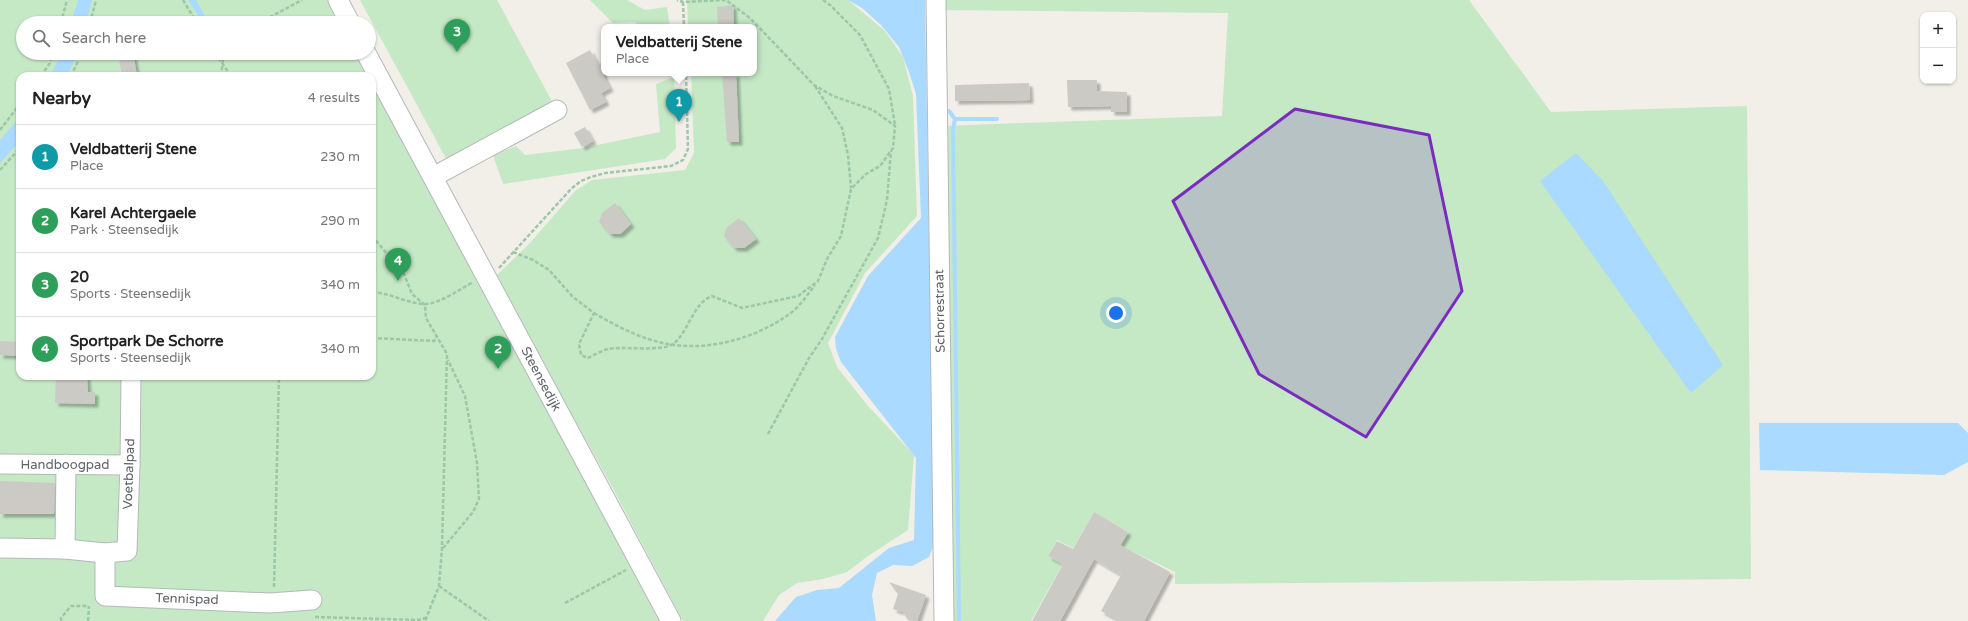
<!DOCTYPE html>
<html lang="en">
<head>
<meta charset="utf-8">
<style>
  body { margin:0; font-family:"Varela Round",sans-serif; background:#f6f6f6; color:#222 }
  .controls { position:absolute; right:12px; top:12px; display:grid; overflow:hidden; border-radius:8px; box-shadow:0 1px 3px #0004 }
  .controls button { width:36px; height:36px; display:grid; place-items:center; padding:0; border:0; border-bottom:1px solid #e0e0e0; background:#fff; color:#222; font:20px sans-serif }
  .you { position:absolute; left:1116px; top:313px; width:14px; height:14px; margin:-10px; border:3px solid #fff; border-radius:50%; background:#1a73e8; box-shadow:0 0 0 6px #1a73e833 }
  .badge { display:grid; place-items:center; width:26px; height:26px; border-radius:50%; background:#ea4335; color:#fff; font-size:13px; font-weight:700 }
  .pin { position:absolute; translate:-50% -33px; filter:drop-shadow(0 1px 2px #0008) }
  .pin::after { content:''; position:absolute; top:21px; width:14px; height:12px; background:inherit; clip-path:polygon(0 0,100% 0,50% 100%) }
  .popup { position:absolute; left:601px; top:24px; width:156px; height:52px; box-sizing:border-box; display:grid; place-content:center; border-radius:8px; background:#fff; filter:drop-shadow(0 1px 3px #0005); font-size:13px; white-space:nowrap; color:#767676 }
  .popup b { font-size:15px; color:#222 }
  .popup::after { content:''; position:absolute; left:50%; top:100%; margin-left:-8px; border:8px solid transparent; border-top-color:#fff }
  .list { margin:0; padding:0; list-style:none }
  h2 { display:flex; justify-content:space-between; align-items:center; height:52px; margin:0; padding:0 16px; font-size:17px }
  h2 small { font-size:13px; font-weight:400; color:#767676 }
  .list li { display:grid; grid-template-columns:26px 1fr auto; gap:12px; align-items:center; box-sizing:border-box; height:64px; padding:0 16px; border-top:1px solid #e0e0e0 }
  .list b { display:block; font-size:15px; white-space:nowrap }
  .list p { margin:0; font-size:13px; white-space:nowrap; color:#767676 }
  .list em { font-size:13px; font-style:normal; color:#767676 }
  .icon { flex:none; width:22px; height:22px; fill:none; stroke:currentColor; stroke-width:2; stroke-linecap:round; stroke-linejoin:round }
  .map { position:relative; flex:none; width:1968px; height:621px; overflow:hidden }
  .search { position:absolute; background:#fff; box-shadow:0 1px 3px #0004; left:16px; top:16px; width:360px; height:44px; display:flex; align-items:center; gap:10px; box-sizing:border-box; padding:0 14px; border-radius:22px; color:#767676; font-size:15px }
  .panel { position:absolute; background:#fff; box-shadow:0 1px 3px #0004; left:16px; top:72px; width:360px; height:308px; border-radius:12px }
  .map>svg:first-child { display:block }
</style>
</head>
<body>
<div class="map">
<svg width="1968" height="621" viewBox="0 0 1968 621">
  <defs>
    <filter id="shadow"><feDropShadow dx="3.5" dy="3.5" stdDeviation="1" flood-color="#0004"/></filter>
  </defs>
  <rect width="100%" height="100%" fill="#f1efe8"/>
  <g fill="#c5e8c5">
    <polygon points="0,0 329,0 341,23 23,23 23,53 357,53 369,76 20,76 20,376 372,376 372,81 659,621 0,621"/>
    <polygon points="360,0 497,0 554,105 448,162"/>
    <polygon points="590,0 627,0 645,10 667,7 670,27 641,27 635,22 613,23"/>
    <polygon points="687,0 848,0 885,31 903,57 913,96 917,216 865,273 828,343 837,367 868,406 914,455 908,530 868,556 847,572 823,579 797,583 779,595 763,621 683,621 610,483 495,277 530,243 575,191 592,180 685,170 694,153 691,73 754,73 754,27 688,27"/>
    <polygon points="940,0 1469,0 1551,112 1747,106 1751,579 1175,584 1175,572 1121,546 1129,532 1094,512 1073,548 1057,540 1048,556 1062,565 1031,621 949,621 942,126 1222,116 1228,13 941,10"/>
    <polygon points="674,77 676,148 665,159 503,184 493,155 516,146 525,155 583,148 660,132 656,84"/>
  </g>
  <g fill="#aadaff">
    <polygon points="78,0 92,0 86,23 71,23"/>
    <polygon points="188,0 196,0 209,23 203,23"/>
    <polygon points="848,0 925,0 934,544 929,557 912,566 893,565 877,573 872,595 876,621 775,621 796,597 817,590 839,588 889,548 914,540 916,458 841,362 836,349 835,337 868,276 921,218 916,94 909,72 899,47 881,25 862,8"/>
    <polygon points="62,53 78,53 67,76 50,76"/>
    <polygon points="20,117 20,141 0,163 0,140"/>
    <polygon points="1576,153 1603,181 1723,365 1691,393 1540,181"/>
    <polygon points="1759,423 1958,423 1968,433 1968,462 1944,475 1760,470"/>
  </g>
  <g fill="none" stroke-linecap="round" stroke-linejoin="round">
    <g stroke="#aadaff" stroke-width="4">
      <polyline points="949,111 955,119 997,119"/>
      <polyline points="955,119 953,130 959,621"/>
    </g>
  </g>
  <g fill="#cccac5" filter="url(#shadow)">
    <polygon points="733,5 734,27 718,27 717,7"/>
    <polygon points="590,50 598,65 604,61 604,77 610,88 601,93 606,102 590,110 566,63"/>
    <polygon points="118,53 133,53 137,76 122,76"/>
    <polygon points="722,73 736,73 739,142 727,142"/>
    <polygon points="1067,80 1097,80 1097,91 1127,92 1127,112 1111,112 1111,106 1068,107"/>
    <polygon points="1029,83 1030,100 955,101 955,85"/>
    <polygon points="585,127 593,141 582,147 574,133"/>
    <polygon points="615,203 631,224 620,234 610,234 599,222 602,213"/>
    <polygon points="739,218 756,239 744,248 734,248 724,236 727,227"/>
    <polygon points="0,341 20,342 20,356 0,355"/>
    <polygon points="56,376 87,376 88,392 95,392 95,404 55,403"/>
    <polygon points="0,481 55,483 54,514 0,514"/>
    <polygon points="1094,512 1128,532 1120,545 1170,572 1144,621 1120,621 1101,611 1121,575 1094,559 1060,621 1032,621 1063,564 1048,556 1057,541 1073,549"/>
    <polygon points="889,582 926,595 917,621 908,620 903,612 893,609 898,594"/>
  </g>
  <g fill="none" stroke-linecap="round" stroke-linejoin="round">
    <defs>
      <g id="minor">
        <polyline points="338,0 350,23"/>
        <polyline points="936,0 944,621"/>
        <polyline points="366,53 671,621"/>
        <polyline points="433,177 557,110"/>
        <polyline points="0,464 130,465"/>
        <polyline points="0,548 65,549 105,553 127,551 130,465 131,376"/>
        <polyline points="65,549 66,464"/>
        <polyline points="105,553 105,596 270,603 312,600"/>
      </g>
    </defs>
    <use href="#minor" stroke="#b5b8bc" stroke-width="21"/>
    <g stroke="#9cc7a9" stroke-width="2.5" stroke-dasharray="4 2" stroke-linecap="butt">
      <polyline points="183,0 197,23"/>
      <polyline points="823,0 830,5 860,35 889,89 895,125"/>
      <polyline points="683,2 684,27"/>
      <polyline points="61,23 67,0"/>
      <polyline points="90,23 96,0"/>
      <polyline points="259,23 302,0"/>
      <polyline points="215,53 231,76"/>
      <polyline points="41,76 50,63 53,53"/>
      <polyline points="71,76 82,53"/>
      <polyline points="221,76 224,53"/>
      <polyline points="815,86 842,128 848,155 851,188"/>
      <polyline points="0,130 20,104"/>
      <polyline points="0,170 20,148"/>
      <polyline points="372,236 404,274 412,294 425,305 426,318 447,354 442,548 439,586 425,621"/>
      <path d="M513,252L533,260L549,270L573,297L594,313L579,344L581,355L588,358C594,355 601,351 608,349C622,346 662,352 673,344C689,332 692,304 712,296L742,308L798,296L818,281L827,259L841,236L851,189L866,174L880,166L893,148L895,126L873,110L833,96L814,85L751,19L726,0L683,2L677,0"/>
      <polyline points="499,268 571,189 581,181 591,177 605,173 671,166 683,160 688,149 686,73"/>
      <path d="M372,292C390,293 406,303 424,304C437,305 461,289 473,282"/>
      <path d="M594,313C613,324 633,335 655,341C699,354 751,341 788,315C799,308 807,295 815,285"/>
      <polyline points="372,338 434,341 437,336"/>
      <polyline points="768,434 809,358 822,339 878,238 887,200 891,151"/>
      <polyline points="443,548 473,512 479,499 477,463 465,396 448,360"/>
      <polyline points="439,586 489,621"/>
      <polyline points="274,587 279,376"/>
      <polyline points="565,603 626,570"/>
      <polyline points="315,617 418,620 426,618"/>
      <polyline points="61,621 61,618 71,606 88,606"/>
      <polyline points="88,621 89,606"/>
    </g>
    <use href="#minor" stroke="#fff" stroke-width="19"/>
  </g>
  <path fill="#7b2cbf" fill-opacity="0.2" stroke="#7b2cbf" stroke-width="3" stroke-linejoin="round" d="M1295,109L1429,135L1462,291L1366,437L1259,374L1173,201Z"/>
  <g text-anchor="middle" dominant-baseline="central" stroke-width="3.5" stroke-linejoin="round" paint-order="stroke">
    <g font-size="13" fill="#5f6368" stroke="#fff">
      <text transform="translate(940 311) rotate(-91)">Schorrestraat</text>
      <text transform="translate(541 379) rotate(62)">Steensedijk</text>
      <text x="65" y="465">Handboogpad</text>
      <text transform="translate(129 474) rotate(-88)">Voetbalpad</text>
      <text transform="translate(187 599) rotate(2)">Tennispad</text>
    </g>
  </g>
</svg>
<div class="controls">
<button>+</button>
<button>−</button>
</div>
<div class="you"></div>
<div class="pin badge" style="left:679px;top:122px;background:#0f9aa8">1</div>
<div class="popup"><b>Veldbatterij Stene</b>Place</div>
<div class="pin badge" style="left:498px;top:369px;background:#2e9e5b">2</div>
<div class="pin badge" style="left:457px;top:52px;background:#2e9e5b">3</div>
<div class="pin badge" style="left:398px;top:281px;background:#2e9e5b">4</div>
<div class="search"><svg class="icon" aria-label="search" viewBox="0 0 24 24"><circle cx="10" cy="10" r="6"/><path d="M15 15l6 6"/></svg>Search here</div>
<section class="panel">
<h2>Nearby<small>4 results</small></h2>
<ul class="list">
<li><span class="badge" style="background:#0f9aa8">1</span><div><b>Veldbatterij Stene</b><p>Place</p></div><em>230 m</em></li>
<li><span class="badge" style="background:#2e9e5b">2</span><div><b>Karel Achtergaele</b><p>Park · Steensedijk</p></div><em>290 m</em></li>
<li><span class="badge" style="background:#2e9e5b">3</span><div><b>20</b><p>Sports · Steensedijk</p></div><em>340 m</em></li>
<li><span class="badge" style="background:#2e9e5b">4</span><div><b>Sportpark De Schorre</b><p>Sports · Steensedijk</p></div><em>340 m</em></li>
</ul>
</section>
</div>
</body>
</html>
